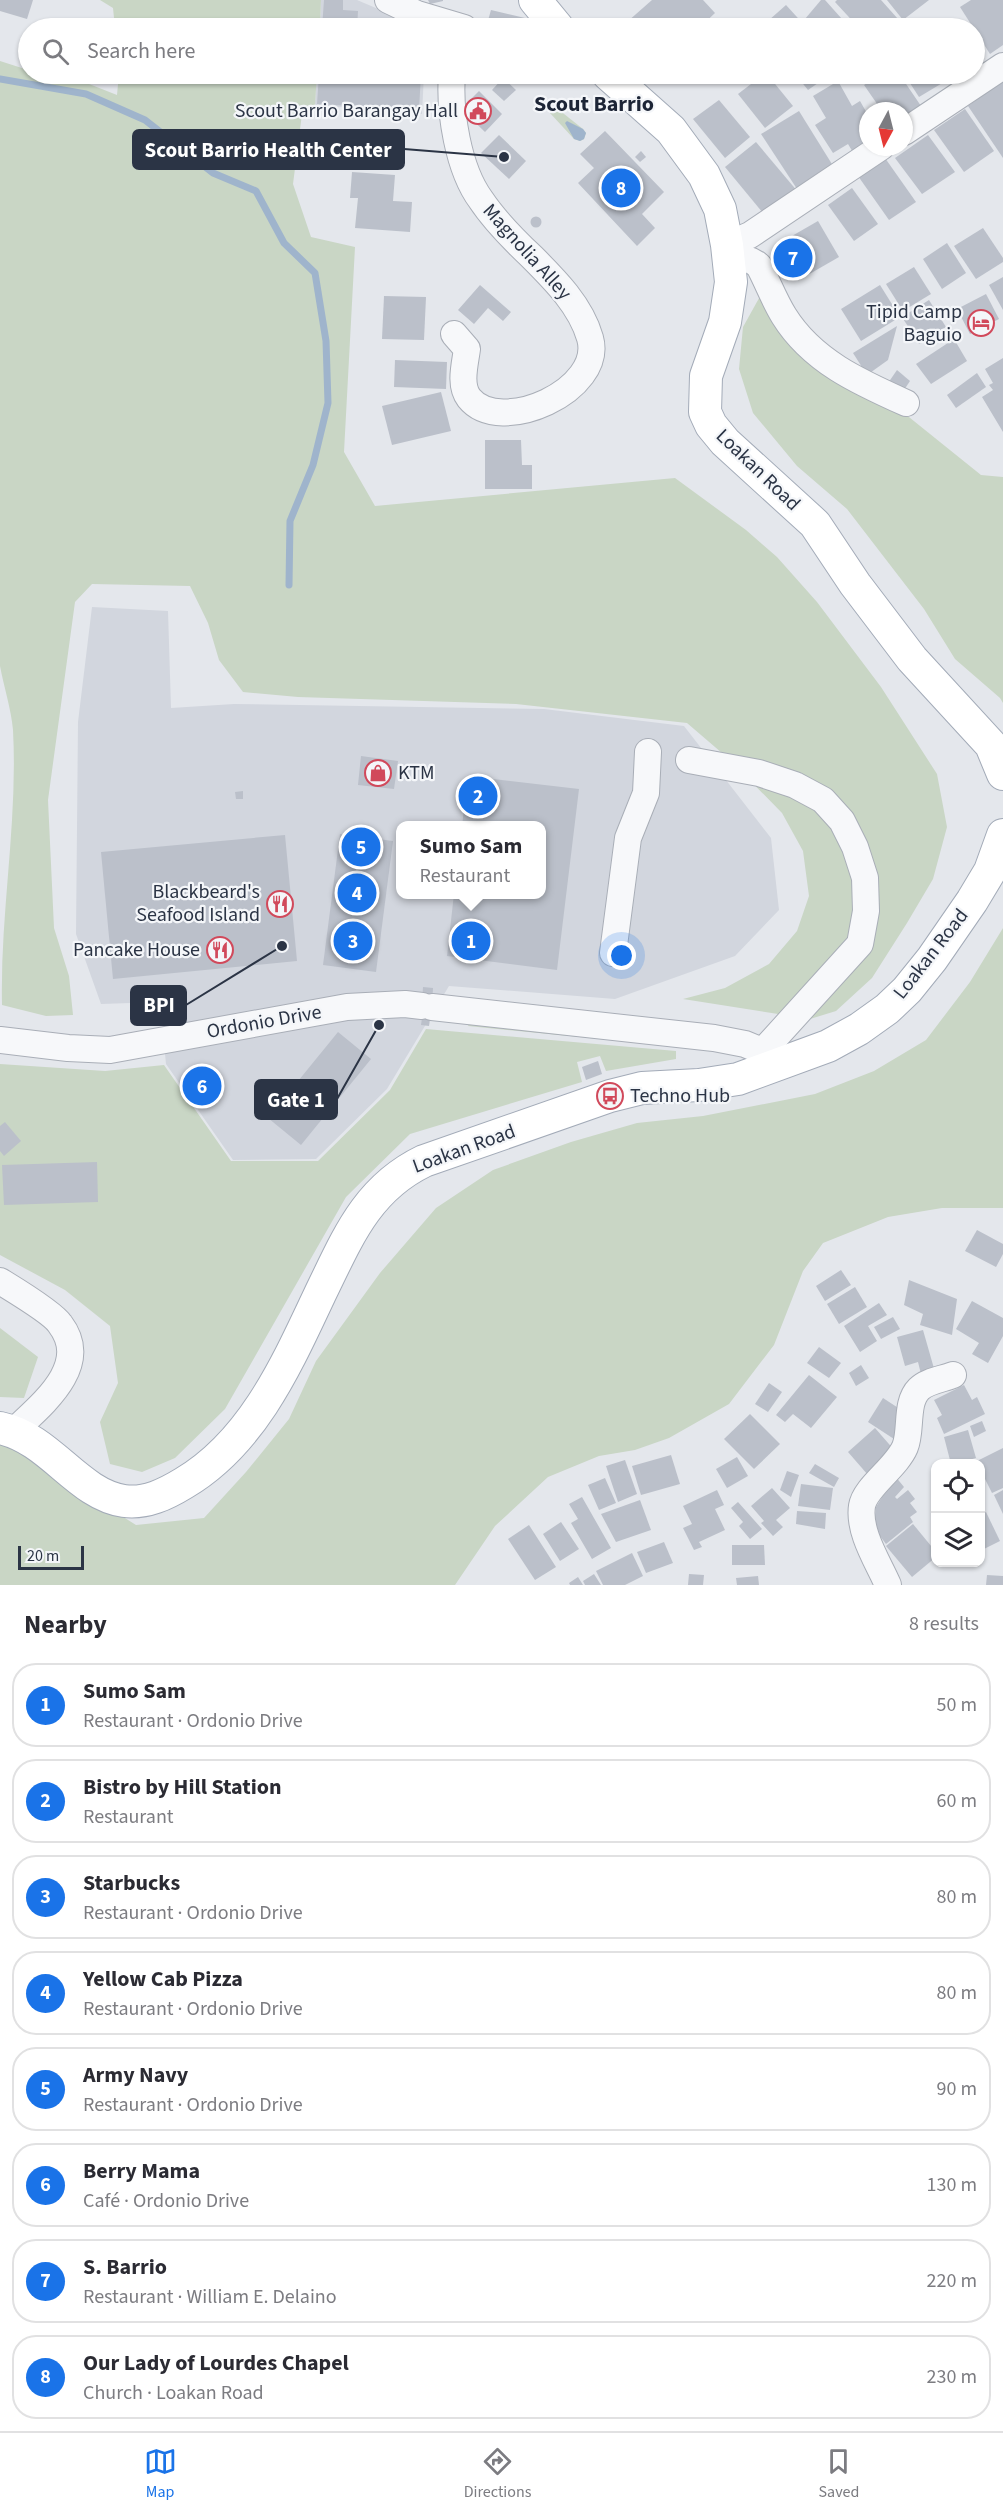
<!DOCTYPE html>
<html lang="en">
<head>
<meta charset="utf-8">
<style>
  body { margin:0; font-family:"Source Sans 3",sans-serif; background:#f7f7f7; color:#2b2b33 }
  .controls { position:absolute; right:18px; bottom:18px; display:grid; overflow:hidden; border-radius:12px; box-shadow:0 2px 4px #0004 }
  .controls button { width:54px; height:54px; display:grid; place-items:center; padding:0; border:0; border-bottom:2px solid #e1e1e2; background:#fff; color:#2b2b33; font:30px sans-serif }
  .compass { position:absolute; left:859px; top:102px; width:54px; height:54px; border-radius:50%; background:#fff; box-shadow:0 2px 4px #0004; rotate:187deg }
  .scale { position:absolute; left:18px; bottom:15px; width:66px; box-sizing:border-box; padding-left:6px; border:3px solid #2b3445; border-top:0; font-size:16px; line-height:21px; white-space:nowrap; color:#2b3445; -webkit-text-stroke:4px #f4f6f9; paint-order:stroke }
  .you { position:absolute; left:622px; top:956px; width:21px; height:21px; margin:-15px; border:4px solid #fff; border-radius:50%; background:#1a73e8; box-shadow:0 0 0 9px #1a73e833 }
  .badge { display:grid; place-items:center; width:39px; height:39px; border-radius:50%; background:#1a73e8; color:#fff; font-size:20px; font-weight:700 }
  .pin { position:absolute; translate:-50% -50%; border:3px solid #fff; box-shadow:0 2px 6px #0006 }
  .popup { position:absolute; left:396px; top:821px; width:150px; height:78px; box-sizing:border-box; display:grid; place-content:center; border-radius:12px; background:#fff; filter:drop-shadow(0 2px 4px #0005); font-size:20px; white-space:nowrap; color:#7c7c81 }
  .popup b { font-size:22px; color:#2b2b33 }
  .popup::after { content:''; position:absolute; left:50%; top:100%; margin-left:-12px; border:12px solid transparent; border-top-color:#fff }
  .list { margin:0; padding:0; list-style:none }
  h2 { display:flex; justify-content:space-between; align-items:center; height:78px; margin:0; padding:0 24px; font-size:26px }
  h2 small { font-size:20px; font-weight:400; color:#7c7c81 }
  .list li { display:grid; grid-template-columns:39px 1fr auto; gap:18px; align-items:center; box-sizing:border-box; height:84px; margin:0 12px 12px; padding:0 12px; border:2px solid #e1e1e2; border-radius:24px }
  .list b { display:block; font-size:22px; white-space:nowrap }
  .list p { margin:0; font-size:20px; white-space:nowrap; color:#7c7c81 }
  .list em { font-size:20px; font-style:normal; color:#7c7c81 }
  .icon { flex:none; width:33px; height:33px; fill:none; stroke:currentColor; stroke-width:2; stroke-linecap:round; stroke-linejoin:round }
  .map { position:relative; flex:none; width:1003px; height:1585px; overflow:hidden }
  .search { position:absolute; background:#fff; box-shadow:0 2px 4px #0004; left:18px; right:18px; top:18px; height:66px; display:flex; align-items:center; gap:15px; box-sizing:border-box; padding:0 21px; border-radius:33px; color:#7c7c81; font-size:22px }
  .sheet { height:846px; background:#fff }
  nav { display:flex; justify-content:space-around; align-items:center; box-sizing:border-box; height:84px; border-top:2px solid #e1e1e2; background:#fff; font-size:16px; color:#7c7c81 }
  nav a { display:grid; justify-items:center; gap:3px }
  nav .on { color:#1a73e8 }
  .map>svg:first-child { display:block }
</style>
</head>
<body>
<div class="map">
<svg width="1003" height="1585" viewBox="0 0 1003 1585">
  <rect width="100%" height="100%" fill="#e4e7ec"/>
  <g fill="#d2d6de" fill-rule="evenodd">
    <polygon points="321,0 357,0 423,28 320,28"/>
    <polygon points="317,74 424,74 422,114 315,105"/>
    <path d="M92,607L168,611L171,708L234,704L544,709L684,726L771,838L779,910L735,956L615,999L449,986L387,1089L316,1159L233,1160L166,1064L160,1002L101,1004L76,934L78,722ZM400,826H542V894H400Z"/>
  </g>
  <g fill="#c9d6c5">
    <polygon points="100,0 321,0 320,28 115,28 113,8"/>
    <path d="M0,61L28,70V74L84,82L117,95L119,74H317L315,105L303,106L293,184L311,237L355,247L344,452L375,506L675,478L746,530L777,557L817,602L881,687L937,774L947,827L933,879L907,923L872,978L836,1011L810,1019L683,999L725,988L769,964L797,931L809,896L803,851L782,813L729,759L687,723L516,704L298,697L243,692L219,660L208,623L190,586L92,584L75,602L48,800L54,928L69,976L73,1015L46,1016L2,1005C0,913 18,822 13,730C11,709 4,687 0,666Z"/>
    <polygon points="554,106 583,129 586,133 584,139 580,141 574,139 550,113 550,109"/>
    <polygon points="763,291 769,313 779,332 803,358 826,373 889,401 981,475 1003,477 1003,703 1000,698 955,659 924,609 847,509 797,466 753,413 739,369 743,327"/>
    <polygon points="1003,928 1003,1208 942,1208 888,1217 823,1243 803,1271 774,1345 729,1404 669,1438 635,1450 599,1456 548,1477 495,1526 455,1585 0,1585 0,1442 4,1442 136,1525 204,1518 246,1472 289,1419 316,1361 380,1273 436,1208 493,1170 571,1142 637,1123 703,1116 815,1094 874,1071 926,1040 970,982"/>
    <polygon points="469,1024 692,1048 468,1026"/>
    <polygon points="426,1029 676,1051 676,1059 606,1071 600,1056 577,1062 582,1082 410,1134 346,1197 225,1409 175,1458 142,1472 110,1464 100,1422 118,1383 110,1326 65,1290 0,1255 0,1064 105,1071 164,1065 231,1161 318,1161 390,1090"/>
    <polygon points="0,1328 38,1357 24,1398 0,1397"/>
  </g>
  <polygon fill="#9fb4cc" points="567,121 583,129 586,133 584,139 580,141 574,139 565,123"/>
  <g fill="none" stroke-linecap="round" stroke-linejoin="round">
    <polyline stroke="#9fb4cc" stroke-width="7" points="0,79 86,94 145,120 213,173 256,191 284,243 315,273 326,341 328,403 313,465 290,521 289,585"/>
  </g>
  <g fill="#bbc0ca">
    <polygon points="0,0 33,0 27,19 0,11"/>
    <polygon points="324,0 343,0 343,10 358,11 357,28 322,28"/>
    <polygon points="428,0 443,0 443,1 430,4"/>
    <polygon points="652,0 703,0 715,13 699,28 633,28 627,22"/>
    <polygon points="821,0 825,0 850,28 814,28 805,19"/>
    <polygon points="837,0 881,0 898,19 886,28 859,28 835,2"/>
    <polygon points="887,0 929,0 903,20"/>
    <polygon points="971,0 1003,0 1003,45 990,54 960,7"/>
    <polygon points="786,5 807,28 760,28"/>
    <polygon points="491,10 525,18 523,28 487,24"/>
    <polygon points="958,20 964,28 945,28"/>
    <polygon points="974,45 981,56 974,60"/>
    <polygon points="319,74 355,74 354,81 391,83 391,74 421,74 419,110 317,104"/>
    <polygon points="764,74 767,74 793,106 765,128 738,94"/>
    <polygon points="795,74 831,74 808,90"/>
    <polygon points="881,74 889,74 893,79 900,75 921,106 904,118 904,111 882,111 864,85"/>
    <polygon points="909,74 946,74 949,79 919,97 906,77"/>
    <polygon points="503,78 516,90 504,101 492,90"/>
    <polygon points="838,81 852,106 860,101 868,115 868,145 854,154 848,144 833,153 815,125 826,118 813,96"/>
    <polygon points="1003,81 1003,158 968,106"/>
    <polygon points="479,91 502,114 485,132 461,109"/>
    <polygon points="719,100 750,137 725,158 693,119"/>
    <polygon points="965,109 994,151 964,172 934,130"/>
    <polygon points="799,111 835,169 799,192 761,134"/>
    <polygon points="605,131 664,192 642,214 655,228 637,246 578,183 594,168 580,154"/>
    <polygon points="499,135 526,161 509,179 481,153"/>
    <polygon points="928,135 955,172 922,194 895,158"/>
    <polygon points="756,142 798,192 767,218 725,167"/>
    <polygon points="641,151 646,157 640,162 635,157"/>
    <polygon points="885,158 916,202 889,220 858,176"/>
    <polygon points="352,172 395,175 393,201 412,202 410,232 355,228 358,198 350,198"/>
    <polygon points="852,188 878,224 854,241 828,205"/>
    <circle cx="536" cy="222" r="5.5"/>
    <polygon points="818,221 839,257 799,280 778,244"/>
    <polygon points="983,228 1003,258 1003,262 976,279 954,246"/>
    <polygon points="947,243 966,273 942,289 923,259"/>
    <polygon points="914,267 931,294 903,311 886,284"/>
    <polygon points="1003,277 1003,310 989,285"/>
    <polygon points="480,285 511,312 503,321 488,308 474,324 458,310"/>
    <polygon points="880,285 900,317 861,341 841,309"/>
    <polygon points="986,294 999,319 970,334 957,309"/>
    <polygon points="384,296 426,297 424,340 382,339"/>
    <polygon points="929,300 946,327 919,344 902,317"/>
    <polygon points="897,326 888,360 867,375 853,353"/>
    <polygon points="954,339 967,361 931,384 916,364"/>
    <polygon points="1003,358 1003,432 982,397 993,390 989,385 993,383 985,369"/>
    <polygon points="395,360 447,362 446,389 394,387"/>
    <polygon points="897,370 910,381 900,396 886,386"/>
    <polygon points="977,373 986,387 956,408 947,395"/>
    <polygon points="441,392 451,431 392,445 382,406"/>
    <polygon points="485,440 521,440 522,465 532,465 532,489 485,489"/>
    <polygon points="361,756 398,761 394,789 358,785"/>
    <polygon points="468,776 579,789 557,970 447,956 454,894 542,894 542,826 462,826"/>
    <polygon points="243,791 243,799 236,799 235,792"/>
    <polygon points="340,834 393,841 376,972 323,965"/>
    <polygon points="285,835 297,961 113,979 101,852"/>
    <polygon points="423,987 433,988 431,1018 421,1017"/>
    <polygon points="422,1018 430,1019 429,1026 421,1025"/>
    <polygon points="375,1020 384,1021 383,1029 374,1029"/>
    <polygon points="338,1032 371,1059 301,1145 268,1118"/>
    <polygon points="598,1061 602,1074 586,1080 582,1067"/>
    <polygon points="5,1122 21,1141 4,1156 0,1151 0,1126"/>
    <polygon points="97,1162 98,1202 4,1205 2,1165"/>
    <polygon points="977,1230 1003,1244 1003,1254 996,1267 965,1251"/>
    <polygon points="841,1270 851,1285 825,1301 816,1286"/>
    <polygon points="909,1280 957,1299 952,1335 920,1325 923,1314 904,1305"/>
    <polygon points="855,1287 867,1307 839,1324 827,1304"/>
    <polygon points="972,1301 1003,1318 1003,1336 988,1363 972,1354 979,1343 956,1329"/>
    <polygon points="879,1303 887,1315 868,1326 877,1341 860,1352 844,1326"/>
    <polygon points="893,1317 900,1329 881,1339 874,1327"/>
    <polygon points="923,1330 937,1379 923,1382 918,1362 905,1366 897,1337"/>
    <polygon points="819,1347 841,1363 829,1378 807,1363"/>
    <polygon points="861,1365 869,1378 856,1386 849,1373"/>
    <polygon points="809,1375 837,1397 811,1428 793,1414 785,1422 776,1415"/>
    <polygon points="769,1383 782,1392 768,1412 755,1404"/>
    <polygon points="964,1385 972,1400 977,1397 985,1414 944,1434 937,1418 942,1415 934,1400"/>
    <polygon points="883,1398 909,1415 894,1439 868,1422"/>
    <polygon points="750,1414 780,1444 754,1469 724,1439"/>
    <polygon points="982,1421 986,1431 974,1437 970,1426"/>
    <polygon points="875,1428 895,1451 868,1475 848,1452"/>
    <polygon points="968,1430 976,1458 965,1461 966,1464 951,1464 944,1437"/>
    <polygon points="1003,1448 1003,1488 992,1493 980,1469 980,1464 977,1461"/>
    <polygon points="671,1455 680,1484 641,1495 632,1466"/>
    <polygon points="737,1457 748,1476 727,1488 716,1469"/>
    <polygon points="625,1460 637,1494 618,1502 606,1466"/>
    <polygon points="815,1464 839,1478 834,1487 809,1473"/>
    <polygon points="787,1471 799,1475 791,1497 780,1490"/>
    <polygon points="895,1476 904,1487 895,1497 897,1499 908,1490 915,1499 910,1503 917,1512 910,1517 913,1522 886,1544 874,1528 876,1507"/>
    <polygon points="605,1478 616,1503 599,1510 588,1485"/>
    <polygon points="801,1484 833,1488 830,1510 798,1506"/>
    <polygon points="772,1488 790,1508 776,1520 783,1527 773,1536 761,1523 764,1521 751,1506"/>
    <polygon points="717,1490 724,1505 715,1509 725,1530 699,1542 702,1547 694,1550 683,1528 692,1524 683,1506"/>
    <polygon points="1003,1490 1003,1514 994,1495"/>
    <polygon points="582,1497 611,1548 592,1559 571,1523 578,1519 569,1504"/>
    <polygon points="640,1500 651,1530 616,1542 601,1514"/>
    <polygon points="738,1502 762,1529 750,1539 739,1526 743,1522 731,1508"/>
    <polygon points="797,1511 826,1513 825,1529 796,1524"/>
    <polygon points="986,1512 1000,1541 980,1551 980,1515"/>
    <polygon points="561,1522 579,1549 560,1561 543,1534"/>
    <polygon points="913,1524 936,1552 936,1557 912,1577 886,1546"/>
    <polygon points="529,1525 556,1567 535,1580 508,1539"/>
    <polygon points="664,1542 673,1563 646,1573 637,1552"/>
    <polygon points="732,1545 764,1545 765,1565 732,1565"/>
    <polygon points="632,1553 643,1576 625,1585 603,1585 596,1571"/>
    <polygon points="594,1574 601,1585 585,1585 583,1581"/>
    <polygon points="689,1574 704,1575 703,1585 688,1585"/>
    <polygon points="987,1575 1003,1576 1003,1585 986,1585"/>
    <polygon points="758,1576 759,1585 737,1585 736,1578"/>
    <polygon points="578,1577 583,1585 570,1585 569,1583"/>
  </g>
  <g fill="none" stroke-linecap="round" stroke-linejoin="round">
    <defs>
      <g id="minor">
        <polyline points="388,0 417,14 464,28"/>
        <path d="M452,74C449,111 458,169 481,200C495,221 514,240 532,257C555,280 581,306 590,338C605,390 500,437 469,398C459,385 465,364 467,349L454,334"/>
        <polyline points="904,132 1003,66"/>
        <polyline points="727,245 750,235 881,147"/>
        <path d="M729,257C741,258 751,258 759,266C768,283 774,300 784,316C812,361 859,382 906,403"/>
        <polyline points="689,760 759,773 795,785 823,800 842,821 855,847 865,878 866,911 860,944 763,1051"/>
        <polyline points="613,953 628,838 646,793 648,752"/>
        <polyline points="432,1007 714,1038 745,1044 776,1057"/>
        <polyline points="0,1040 68,1048 110,1050 347,1007 405,1004 422,1006"/>
        <path d="M0,1281C13,1289 53,1313 60,1324C92,1366 41,1405 14,1431"/>
        <path d="M888,1585C878,1562 858,1532 862,1506C865,1487 896,1468 905,1447C912,1430 905,1403 919,1389C927,1381 943,1379 953,1375"/>
      </g>
      <g id="major">
        <polyline points="535,0 558,28"/>
        <polyline points="608,74 671,130 704,175 720,209 727,245 731,282 725,322 706,376 705,412 711,425 725,442 815,524 855,584 912,659 991,745 1003,774"/>
        <path d="M0,1428C51,1439 77,1494 124,1501C146,1504 166,1494 184,1483C253,1442 287,1364 320,1294C347,1239 366,1189 424,1161L610,1096L642,1088L699,1085L738,1079L828,1046L859,1029L887,1009L907,990L932,959L972,901L990,871L1003,835"/>
      </g>
    </defs>
    <use href="#minor" stroke="#a9aeb7" stroke-width="28"/>
    <use href="#major" stroke="#a3abb8" stroke-width="34"/>
    <use href="#minor" stroke="#f7f8fa" stroke-width="26"/>
    <use href="#major" stroke="#fff" stroke-width="32"/>
  </g>
  <defs>
    <symbol id="civic-ring" viewBox="-11 -11 22 22"><circle r="9.5" fill="#f4f6f9" stroke="#d1495b" stroke-width="1.5"/><path d="M-.6-6.5H3V-4.5H.6V-3L4-1V1h2V6H-6V1h2V-1L-.6-3ZM-1.2 2.5V6h2.4V2.5Z" fill="#d1495b"/></symbol>
    <symbol id="hotel-ring" viewBox="-11 -11 22 22"><circle r="9.5" fill="#f4f6f9" stroke="#d1495b" stroke-width="1.5"/><path d="M-6-4.5h1.5V1H6V5H4.5V3h-9V5H-6ZM-4 0a1.8 1.8 0 1 1 3.6 0ZM.5 0V-2.5h3Q6-2.5 6 0Z" fill="#d1495b"/></symbol>
    <symbol id="shop-ring" viewBox="-11 -11 22 22"><circle r="9.5" fill="#f4f6f9" stroke="#d1495b" stroke-width="1.5"/><path d="M-5-2.5h2.3a2.7 3.5 0 0 1 5.4 0H5L5.5 6h-11ZM-1.5-2.5h3a1.5 2.3 0 0 0-3 0Z" fill="#d1495b"/></symbol>
    <symbol id="restaurant-ring" viewBox="-11 -11 22 22"><circle r="9.5" fill="#f4f6f9" stroke="#d1495b" stroke-width="1.5"/><path d="M-5-6h1v4h1v-4h1v4h1v-4h1v5L-1.5 .5V6h-2V.5L-5-1ZM5-6V6H3V1.5H1.5Q1.5-4 5-6Z" fill="#d1495b"/></symbol>
    <symbol id="bus-ring" viewBox="-11 -11 22 22"><circle r="9.5" fill="#f4f6f9" stroke="#d1495b" stroke-width="1.5"/><path d="M-5-6H5V4H4V6H2V4H-2V6H-4V4H-5ZM-3.5-4V0h7V-4ZM-3.5 1.2v1.5H-2V1.2ZM2 1.2v1.5H3.5V1.2Z" fill="#d1495b"/></symbol>
  </defs>
  <g fill-rule="evenodd">
    <use href="#civic-ring" x="463" y="96" width="30" height="30"/>
    <use href="#hotel-ring" x="966" y="308" width="30" height="30"/>
    <use href="#shop-ring" x="363" y="758" width="30" height="30"/>
    <use href="#restaurant-ring" x="265" y="889" width="30" height="30"/>
    <use href="#restaurant-ring" x="205" y="935" width="30" height="30"/>
    <use href="#bus-ring" x="595" y="1081" width="30" height="30"/>
  </g>
  <g text-anchor="middle" dominant-baseline="central" stroke-width="4.5" stroke-linejoin="round" paint-order="stroke">
    <g font-size="20" fill="#2b3445" stroke="#f4f6f9" text-anchor="end">
      <text x="458" y="111">Scout Barrio Barangay Hall</text>
      <text x="962" y="312">Tipid Camp<tspan x="962" dy="23">Baguio</tspan></text>
      <text x="398" y="773" text-anchor="start">KTM</text>
      <text x="260" y="892">Blackbeard's<tspan x="260" dy="23">Seafood Island</tspan></text>
      <text x="200" y="950">Pancake House</text>
      <text x="630" y="1096" text-anchor="start">Techno Hub</text>
    </g>
    <g font-size="20" fill="#2b3445" stroke="#f4f6f9">
      <text transform="translate(527 252) rotate(48)">Magnolia Alley</text>
      <text transform="translate(758 470) rotate(44)">Loakan Road</text>
      <text transform="translate(931 954) rotate(-52)">Loakan Road</text>
      <text transform="translate(264 1022) rotate(-10)">Ordonio Drive</text>
      <text transform="translate(464 1149) rotate(-20)">Loakan Road</text>
    </g>
    <g font-size="22" font-weight="bold" fill="#1d2536" stroke="#f4f6f9">
      <text x="594" y="104">Scout Barrio</text>
    </g>
  </g>
  <path fill="none" stroke="#2b3445" stroke-width="2" d="M504 157L404 149M282 946L186 1005M379 1025L337 1099"/>
  <g fill="#2b3445" stroke="#f4f6f9" stroke-width="2">
    <circle cx="504" cy="157" r="6"/>
    <circle cx="282" cy="946" r="6"/>
    <circle cx="379" cy="1025" r="6"/>
  </g>
  <g fill="#2b3445" stroke="#2b3445" stroke-width="2">
    <rect x="133" y="130" width="271" height="39" rx="6"/>
    <rect x="131" y="986" width="55" height="39" rx="6"/>
    <rect x="255" y="1080" width="82" height="39" rx="6"/>
  </g>
  <g font-size="21" text-anchor="middle" font-weight="bold" fill="#fff">
    <text x="268" y="157">Scout Barrio Health Center</text>
    <text x="159" y="1012">BPI</text>
    <text x="296" y="1107">Gate 1</text>
  </g>
</svg>
<div class="controls">
<button><svg class="icon" aria-label="locate" viewBox="0 0 24 24"><circle cx="12" cy="12" r="6"/><path d="M12 2v4M12 18v4M2 12h4M18 12h4"/></svg></button>
<button><svg class="icon" aria-label="layers" viewBox="0 0 24 24"><path d="M12 4l9 5-9 5-9-5zM3 14l9 5 9-5"/></svg></button>
</div>
<svg class="compass" viewBox="-18 -18 36 36"><path d="M0-13l5 13h-10z" fill="#e53935"/><path d="M0 13l5-13h-10z" fill="#7c7c81"/></svg>
<div class="scale">20 m</div>
<div class="you"></div>
<div class="pin badge" style="left:471px;top:941px">1</div>
<div class="popup"><b>Sumo Sam</b>Restaurant</div>
<div class="pin badge" style="left:478px;top:796px">2</div>
<div class="pin badge" style="left:353px;top:941px">3</div>
<div class="pin badge" style="left:357px;top:893px">4</div>
<div class="pin badge" style="left:361px;top:847px">5</div>
<div class="pin badge" style="left:202px;top:1086px">6</div>
<div class="pin badge" style="left:793px;top:258px">7</div>
<div class="pin badge" style="left:621px;top:188px">8</div>
<div class="search"><svg class="icon" aria-label="search" viewBox="0 0 24 24"><circle cx="10" cy="10" r="6"/><path d="M15 15l6 6"/></svg>Search here</div>
</div>
<section class="sheet">
<h2>Nearby<small>8 results</small></h2>
<ul class="list">
<li><span class="badge">1</span><div><b>Sumo Sam</b><p>Restaurant · Ordonio Drive</p></div><em>50 m</em></li>
<li><span class="badge">2</span><div><b>Bistro by Hill Station</b><p>Restaurant</p></div><em>60 m</em></li>
<li><span class="badge">3</span><div><b>Starbucks</b><p>Restaurant · Ordonio Drive</p></div><em>80 m</em></li>
<li><span class="badge">4</span><div><b>Yellow Cab Pizza</b><p>Restaurant · Ordonio Drive</p></div><em>80 m</em></li>
<li><span class="badge">5</span><div><b>Army Navy</b><p>Restaurant · Ordonio Drive</p></div><em>90 m</em></li>
<li><span class="badge">6</span><div><b>Berry Mama</b><p>Café · Ordonio Drive</p></div><em>130 m</em></li>
<li><span class="badge">7</span><div><b>S. Barrio</b><p>Restaurant · William E. Delaino</p></div><em>220 m</em></li>
<li><span class="badge">8</span><div><b>Our Lady of Lourdes Chapel</b><p>Church · Loakan Road</p></div><em>230 m</em></li>
</ul>
</section>
<nav>
<a class="on"><svg class="icon" aria-label="map" viewBox="0 0 24 24"><path d="M3 6l6-2 6 2 6-2v14l-6 2-6-2-6 2zM9 4v14M15 6v14"/></svg>Map</a>
<a><svg class="icon" aria-label="directions" viewBox="0 0 24 24"><path d="M12 3l9 9-9 9-9-9zM9 14v-3h6M13 9l2 2-2 2"/></svg>Directions</a>
<a><svg class="icon" aria-label="saved" viewBox="0 0 24 24"><path d="M7 4h10v16l-5-4-5 4z"/></svg>Saved</a>
</nav>
</body>
</html>
